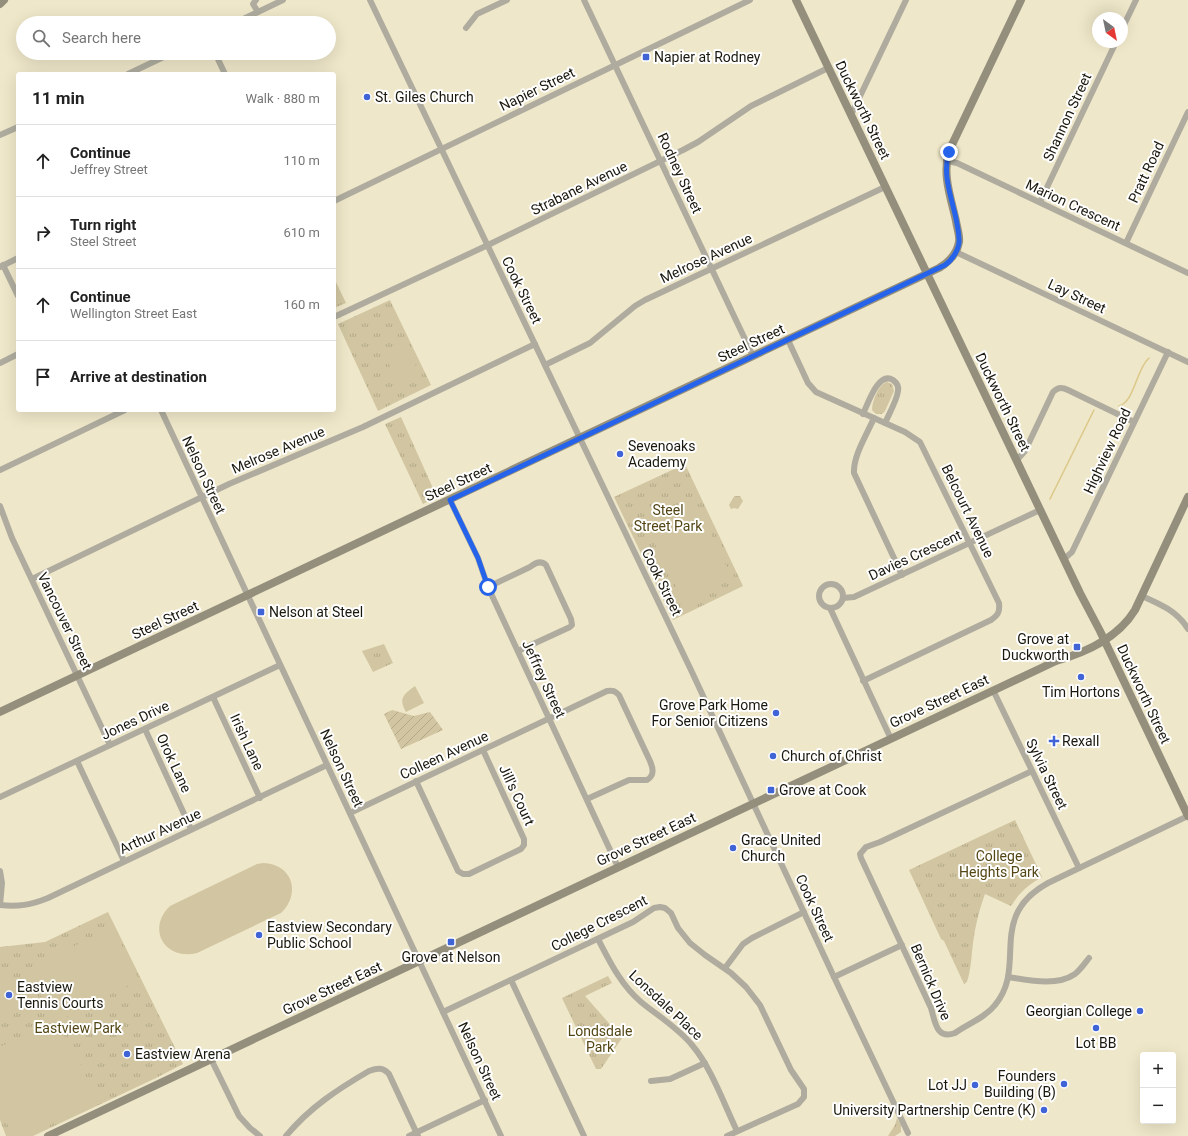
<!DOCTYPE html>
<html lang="en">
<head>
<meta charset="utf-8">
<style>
  body { margin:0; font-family:Roboto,sans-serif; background:#f2f2f2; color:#222 }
  .controls { position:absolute; right:12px; bottom:12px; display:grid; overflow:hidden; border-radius:4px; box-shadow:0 4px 16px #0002 }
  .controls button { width:36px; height:36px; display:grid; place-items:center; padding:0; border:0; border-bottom:1px solid #e0e0e0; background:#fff; color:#222; font:20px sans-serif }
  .compass { position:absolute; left:1092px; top:12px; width:36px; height:36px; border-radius:50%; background:#fff; box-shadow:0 4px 16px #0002; rotate:147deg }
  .stop { position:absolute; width:12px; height:12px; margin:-9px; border:3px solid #2563eb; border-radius:50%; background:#fff }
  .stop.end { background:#2563eb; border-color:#fff; box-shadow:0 1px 4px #0008 }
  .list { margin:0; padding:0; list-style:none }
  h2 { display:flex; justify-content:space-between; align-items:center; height:52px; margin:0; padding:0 16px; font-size:17px }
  h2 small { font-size:13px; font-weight:400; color:#767676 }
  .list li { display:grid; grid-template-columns:26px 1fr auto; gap:12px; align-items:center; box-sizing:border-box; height:72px; padding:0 16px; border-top:1px solid #e0e0e0 }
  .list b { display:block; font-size:15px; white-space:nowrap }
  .list p { margin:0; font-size:13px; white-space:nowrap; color:#767676 }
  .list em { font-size:13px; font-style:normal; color:#767676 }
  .icon { flex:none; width:22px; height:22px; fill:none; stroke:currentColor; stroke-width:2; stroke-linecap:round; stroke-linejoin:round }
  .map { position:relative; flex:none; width:1188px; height:1136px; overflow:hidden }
  .search { position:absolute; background:#fff; box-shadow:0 4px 16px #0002; left:16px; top:16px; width:320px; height:44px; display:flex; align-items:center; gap:10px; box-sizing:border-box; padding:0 14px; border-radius:22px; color:#767676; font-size:15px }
  .panel { position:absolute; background:#fff; box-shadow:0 4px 16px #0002; left:16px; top:72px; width:320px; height:340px; border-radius:4px }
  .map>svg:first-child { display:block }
</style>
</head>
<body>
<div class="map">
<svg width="1188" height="1136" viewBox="0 0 1188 1136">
  <defs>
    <pattern id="grass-tufts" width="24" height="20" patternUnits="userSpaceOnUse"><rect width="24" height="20" fill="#d1c6a1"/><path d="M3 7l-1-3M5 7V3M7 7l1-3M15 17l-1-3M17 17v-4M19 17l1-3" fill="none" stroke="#b3a989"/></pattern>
    <pattern id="garden-furrows" width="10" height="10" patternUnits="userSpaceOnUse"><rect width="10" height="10" fill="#d1c6a1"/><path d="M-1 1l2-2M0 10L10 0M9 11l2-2" fill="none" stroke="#b3a989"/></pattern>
  </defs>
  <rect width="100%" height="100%" fill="#efe7c9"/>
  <g fill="url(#grass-tufts)">
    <polygon points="334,278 346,303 334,308"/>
    <polygon points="390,300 431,385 378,411 338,324"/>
    <path d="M887,382L892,384L894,391L885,411L882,414H876L872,410C872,401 879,384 887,382Z"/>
    <polygon points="401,417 437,497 423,504 385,424"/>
    <polygon points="685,464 743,586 673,620 614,497"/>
    <polygon points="735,496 740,496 743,501 738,509 734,508 731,509 729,505 733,498"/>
    <polygon points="384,644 393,663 373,672 362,651"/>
    <path d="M1015,820L1042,877C1029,884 1019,893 1011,906L985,894C978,913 974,932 972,952C971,963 970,972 967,982L964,984L944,941L941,939L909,870Z"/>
    <polygon points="108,912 183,1064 156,1078 33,1136 6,1136 0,1120 0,947 45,942"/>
    <polygon points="608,976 612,983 585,996 622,1038 601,1069 596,1069 562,998"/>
    <polygon points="897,1118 901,1125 901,1132 895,1136 888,1136 895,1125"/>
  </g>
  <polygon fill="url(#garden-furrows)" points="392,710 414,716 430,712 443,730 401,749 384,714"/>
  <g fill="#d1c6a1">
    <polygon points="406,346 420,374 399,385 385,356"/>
    <polygon points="693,498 732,578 683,601 644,522"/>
    <path d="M415,686L424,703L406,712C398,698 404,694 415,686Z"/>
    <path d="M263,863C293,864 301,894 281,913L197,953C165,961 146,929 170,906L257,864Z"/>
    <polygon points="113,927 139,980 54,1023 28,969"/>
    <polygon points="11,978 24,1007 0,1019 0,983"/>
    <polygon points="43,1026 68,1038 97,1103 26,1136 13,1136 0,1109 0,1047"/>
  </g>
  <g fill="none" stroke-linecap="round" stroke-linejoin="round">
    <g stroke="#dbc888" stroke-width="1.5">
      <path d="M1119,406C1135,401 1136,369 1149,358"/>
      <polyline points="1050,499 1094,410"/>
    </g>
    <g stroke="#afac9f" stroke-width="6">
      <polyline points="256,0 253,4 258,12"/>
      <polyline points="370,0 691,670 834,977 908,1133"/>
      <polyline points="584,0 753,356"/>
      <polyline points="235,23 283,0"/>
      <polyline points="466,28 477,14 507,0"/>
      <polyline points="1122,29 1136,0"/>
      <polyline points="215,53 225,74"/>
      <polyline points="128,74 172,53"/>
      <polyline points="851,115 906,0"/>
      <polyline points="0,135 18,127"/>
      <polyline points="947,161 957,163 1188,273"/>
      <polyline points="334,201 750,0"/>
      <polyline points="1040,202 1116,42"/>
      <polyline points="1126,243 1188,112"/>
      <polyline points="956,252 1188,362"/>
      <polyline points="3,265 18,296"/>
      <polyline points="0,267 18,258"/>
      <polyline points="334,317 488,245 683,150 698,142 751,106 828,68"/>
      <path d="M788,340L808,383L816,392L905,432L920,442L999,603C1000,612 998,615 991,620L863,681"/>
      <polyline points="0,363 18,354"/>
      <polyline points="545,365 590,343 635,306 645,300 885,187"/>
      <polyline points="161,410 501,1136"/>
      <path d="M863,414C868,404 878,371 893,380C897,383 899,386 898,391C897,400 889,414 885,423"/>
      <path d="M874,418C867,434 853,456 854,473L902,575"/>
      <path d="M1017,460L1025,451L1053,392C1058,387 1062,387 1068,390L1134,422"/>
      <polyline points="0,470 125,410"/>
      <polyline points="450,500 478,558 488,587 618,867"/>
      <polyline points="0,506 12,538 110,745"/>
      <polyline points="1064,559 1072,552 1168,352"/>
      <polyline points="32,579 229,484 363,427 535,344"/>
      <circle cx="831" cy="596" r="12"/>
      <path d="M488,587L530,567C535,563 541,560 546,565L571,619L572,625L570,627L518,651"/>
      <path d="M1142,596C1160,604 1177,611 1188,629"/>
      <polyline points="843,598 854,597 1040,510"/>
      <polyline points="830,608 891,739"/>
      <polyline points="993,690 1079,868"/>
      <polyline points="213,697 260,798"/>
      <polyline points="145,729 191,829"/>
      <polyline points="77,761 124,861"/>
      <path d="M1032,771L880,842L866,847L860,854L861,858L931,1008C935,1021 936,1040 955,1033C967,1024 985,1018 995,1005C1028,966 986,917 1048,883L1188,816"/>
      <polyline points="416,781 458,871 463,874 469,874 521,849 524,845 524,839 483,750"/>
      <polyline points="0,797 280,665"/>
      <path d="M350,813L607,691C613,690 615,691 619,695L650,761C653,768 655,775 647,780H629L587,799"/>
      <polyline points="0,871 2,883 0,905"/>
      <path d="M0,905C18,907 31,905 48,898L327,765"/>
      <path d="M598,939C610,962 621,985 641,1002C658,1016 677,1027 692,1045C711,1067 724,1104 737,1131"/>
      <polyline points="725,968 743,944 752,938 804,912"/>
      <polyline points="834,977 902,945"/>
      <path d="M1008,977C1028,980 1056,987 1075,974C1080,970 1085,963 1089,958"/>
      <polyline points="511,980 584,1136"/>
      <polyline points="443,1012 633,922 654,908 660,907 665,908 671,913 678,928 690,943 705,955 731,973 746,987 760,1005 791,1070 804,1089 804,1097 798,1104 727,1136"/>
      <polyline points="211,1059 239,1116 250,1128 260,1136"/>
      <polyline points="651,1081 670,1079 705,1063"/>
      <path d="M286,1136C309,1108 338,1089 369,1071C377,1068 383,1067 389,1074L418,1136"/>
      <polyline points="409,1136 485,1100"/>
    </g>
    <g stroke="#948f7d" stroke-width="8">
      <polyline points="796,0 1080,593 1100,631 1188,816"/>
      <polyline points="0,4 4,0"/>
      <path d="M0,712L939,268C949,262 957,254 959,242C960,236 957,228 956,221C951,198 942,175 949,151L1021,0"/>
      <path d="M48,1136L1056,661C1087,652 1118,638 1135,610L1188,497"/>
    </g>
  </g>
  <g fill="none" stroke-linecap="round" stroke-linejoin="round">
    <path stroke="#2563eb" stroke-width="5" d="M488,587L478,558L450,500L945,265C952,260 960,249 959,239C958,209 940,181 949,152"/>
  </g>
  <g fill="#4064d6" stroke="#fff" stroke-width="1.5">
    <rect x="642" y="53" width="8" height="8" rx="2"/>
    <circle cx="367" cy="97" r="4"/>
    <circle cx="620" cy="454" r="4"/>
    <rect x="257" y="608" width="8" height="8" rx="2"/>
    <rect x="1073" y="643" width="8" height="8" rx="2"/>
    <circle cx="1081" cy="677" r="4"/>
    <circle cx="776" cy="713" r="4"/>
    <path d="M1052 735h4v4h4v4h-4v4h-4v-4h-4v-4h4z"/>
    <circle cx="773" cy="756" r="4"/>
    <rect x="767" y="786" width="8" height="8" rx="2"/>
    <circle cx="733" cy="848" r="4"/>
    <circle cx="259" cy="935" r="4"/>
    <rect x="447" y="938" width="8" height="8" rx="2"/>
    <circle cx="9" cy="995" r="4"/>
    <circle cx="1140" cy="1011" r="4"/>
    <circle cx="1096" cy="1028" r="4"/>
    <circle cx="127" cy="1054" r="4"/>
    <circle cx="1064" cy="1084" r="4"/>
    <circle cx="975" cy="1085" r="4"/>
    <circle cx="1044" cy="1110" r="4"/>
  </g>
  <g text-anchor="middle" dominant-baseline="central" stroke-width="4" stroke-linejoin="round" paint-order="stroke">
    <g font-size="14" fill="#1a170c" stroke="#fff" text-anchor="start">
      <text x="654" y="57">Napier at Rodney</text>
      <text x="375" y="97">St. Giles Church</text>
      <text x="628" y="446">Sevenoaks<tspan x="628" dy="16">Academy</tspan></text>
      <text x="269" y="612">Nelson at Steel</text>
      <text x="1069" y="639" text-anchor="end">Grove at<tspan x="1069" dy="16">Duckworth</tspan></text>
      <text x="1081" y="692" text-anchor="middle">Tim Hortons</text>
      <text x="768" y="705" text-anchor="end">Grove Park Home<tspan x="768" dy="16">For Senior Citizens</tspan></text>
      <text x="1062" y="741">Rexall</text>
      <text x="781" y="756">Church of Christ</text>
      <text x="779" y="790">Grove at Cook</text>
      <text x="741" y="840">Grace United<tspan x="741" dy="16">Church</tspan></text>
      <text x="267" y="927">Eastview Secondary<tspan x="267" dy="16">Public School</tspan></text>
      <text x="451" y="957" text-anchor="middle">Grove at Nelson</text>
      <text x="17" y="987">Eastview<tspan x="17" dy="16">Tennis Courts</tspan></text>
      <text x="1132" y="1011" text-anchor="end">Georgian College</text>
      <text x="1096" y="1043" text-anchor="middle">Lot BB</text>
      <text x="135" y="1054">Eastview Arena</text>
      <text x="1056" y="1076" text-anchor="end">Founders<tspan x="1056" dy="16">Building (B)</tspan></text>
      <text x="967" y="1085" text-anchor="end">Lot JJ</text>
      <text x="1036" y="1110" text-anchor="end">University Partnership Centre (K)</text>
    </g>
    <g font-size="14" fill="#1a170c" stroke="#fff">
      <text transform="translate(537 89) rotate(-26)">Napier Street</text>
      <text transform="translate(863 110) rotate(64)">Duckworth Street</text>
      <text transform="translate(1067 117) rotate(-65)">Shannon Street</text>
      <text transform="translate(1146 172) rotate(-65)">Pratt Road</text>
      <text transform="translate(680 173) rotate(65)">Rodney Street</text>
      <text transform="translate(579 188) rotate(-26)">Strabane Avenue</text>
      <text transform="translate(1073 205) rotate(25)">Marion Crescent</text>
      <text transform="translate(706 258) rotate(-25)">Melrose Avenue</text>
      <text transform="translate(522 290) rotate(64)">Cook Street</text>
      <text transform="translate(1077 296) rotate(25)">Lay Street</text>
      <text transform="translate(751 343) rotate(-25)">Steel Street</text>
      <text transform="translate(1003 402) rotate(64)">Duckworth Street</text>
      <text transform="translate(278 450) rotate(-23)">Melrose Avenue</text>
      <text transform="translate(1107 451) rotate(-65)">Highview Road</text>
      <text transform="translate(204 475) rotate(65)">Nelson Street</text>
      <text transform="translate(458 482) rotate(-25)">Steel Street</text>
      <text transform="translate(968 511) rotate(64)">Belcourt Avenue</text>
      <text transform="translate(915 555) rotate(-25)">Davies Crescent</text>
      <text transform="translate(662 582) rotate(64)">Cook Street</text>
      <text transform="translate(165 620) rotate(-25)">Steel Street</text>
      <text transform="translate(65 621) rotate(64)">Vancouver Street</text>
      <text transform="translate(544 679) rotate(65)">Jeffrey Street</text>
      <text transform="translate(1144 694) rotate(65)">Duckworth Street</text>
      <text transform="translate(939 701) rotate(-25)">Grove Street East</text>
      <text transform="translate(135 720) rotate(-25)">Jones Drive</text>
      <text transform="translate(247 742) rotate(65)">Irish Lane</text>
      <text transform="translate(444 755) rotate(-25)">Colleen Avenue</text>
      <text transform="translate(174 763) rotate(65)">Orok Lane</text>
      <text transform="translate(342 768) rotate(65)">Nelson Street</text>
      <text transform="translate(1047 774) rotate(64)">Sylvia Street</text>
      <text transform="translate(517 795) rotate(65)">Jill's Court</text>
      <text transform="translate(160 831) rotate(-25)">Arthur Avenue</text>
      <text transform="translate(646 839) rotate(-25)">Grove Street East</text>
      <text transform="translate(815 908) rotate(65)">Cook Street</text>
      <text transform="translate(599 923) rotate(-27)">College Crescent</text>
      <text transform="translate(931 982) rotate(67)">Bernick Drive</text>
      <text transform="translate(332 988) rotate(-25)">Grove Street East</text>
      <text transform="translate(666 1005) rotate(43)">Lonsdale Place</text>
      <text transform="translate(480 1061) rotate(65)">Nelson Street</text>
    </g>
    <g font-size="14" fill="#534614" stroke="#fff">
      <text x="668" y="510">Steel<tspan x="668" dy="16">Street Park</tspan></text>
      <text x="999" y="856">College<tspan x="999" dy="16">Heights Park</tspan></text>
      <text x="78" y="1028">Eastview Park</text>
      <text x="600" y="1031">Londsdale<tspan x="600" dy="16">Park</tspan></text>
    </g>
  </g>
</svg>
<div class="controls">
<button>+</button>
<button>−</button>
</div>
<svg class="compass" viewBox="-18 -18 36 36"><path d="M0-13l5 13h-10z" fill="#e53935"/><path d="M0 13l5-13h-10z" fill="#767676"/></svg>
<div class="stop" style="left:488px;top:587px"></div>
<div class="stop end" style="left:949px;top:152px"></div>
<div class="search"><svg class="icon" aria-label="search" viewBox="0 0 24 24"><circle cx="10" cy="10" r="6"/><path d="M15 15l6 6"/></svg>Search here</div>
<section class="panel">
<h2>11 min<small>Walk · 880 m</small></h2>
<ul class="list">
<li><svg class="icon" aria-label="ahead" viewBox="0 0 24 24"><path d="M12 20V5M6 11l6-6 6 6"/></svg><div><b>Continue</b><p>Jeffrey Street</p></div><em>110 m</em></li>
<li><svg class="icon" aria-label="right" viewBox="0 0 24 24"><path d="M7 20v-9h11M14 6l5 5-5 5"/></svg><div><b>Turn right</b><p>Steel Street</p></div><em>610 m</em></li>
<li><svg class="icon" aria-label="ahead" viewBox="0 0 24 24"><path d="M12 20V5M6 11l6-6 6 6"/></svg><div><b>Continue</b><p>Wellington Street East</p></div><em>160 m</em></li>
<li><svg class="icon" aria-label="arrive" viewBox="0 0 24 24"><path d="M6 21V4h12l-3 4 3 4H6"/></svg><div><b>Arrive at destination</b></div></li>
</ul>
</section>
</div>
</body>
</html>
